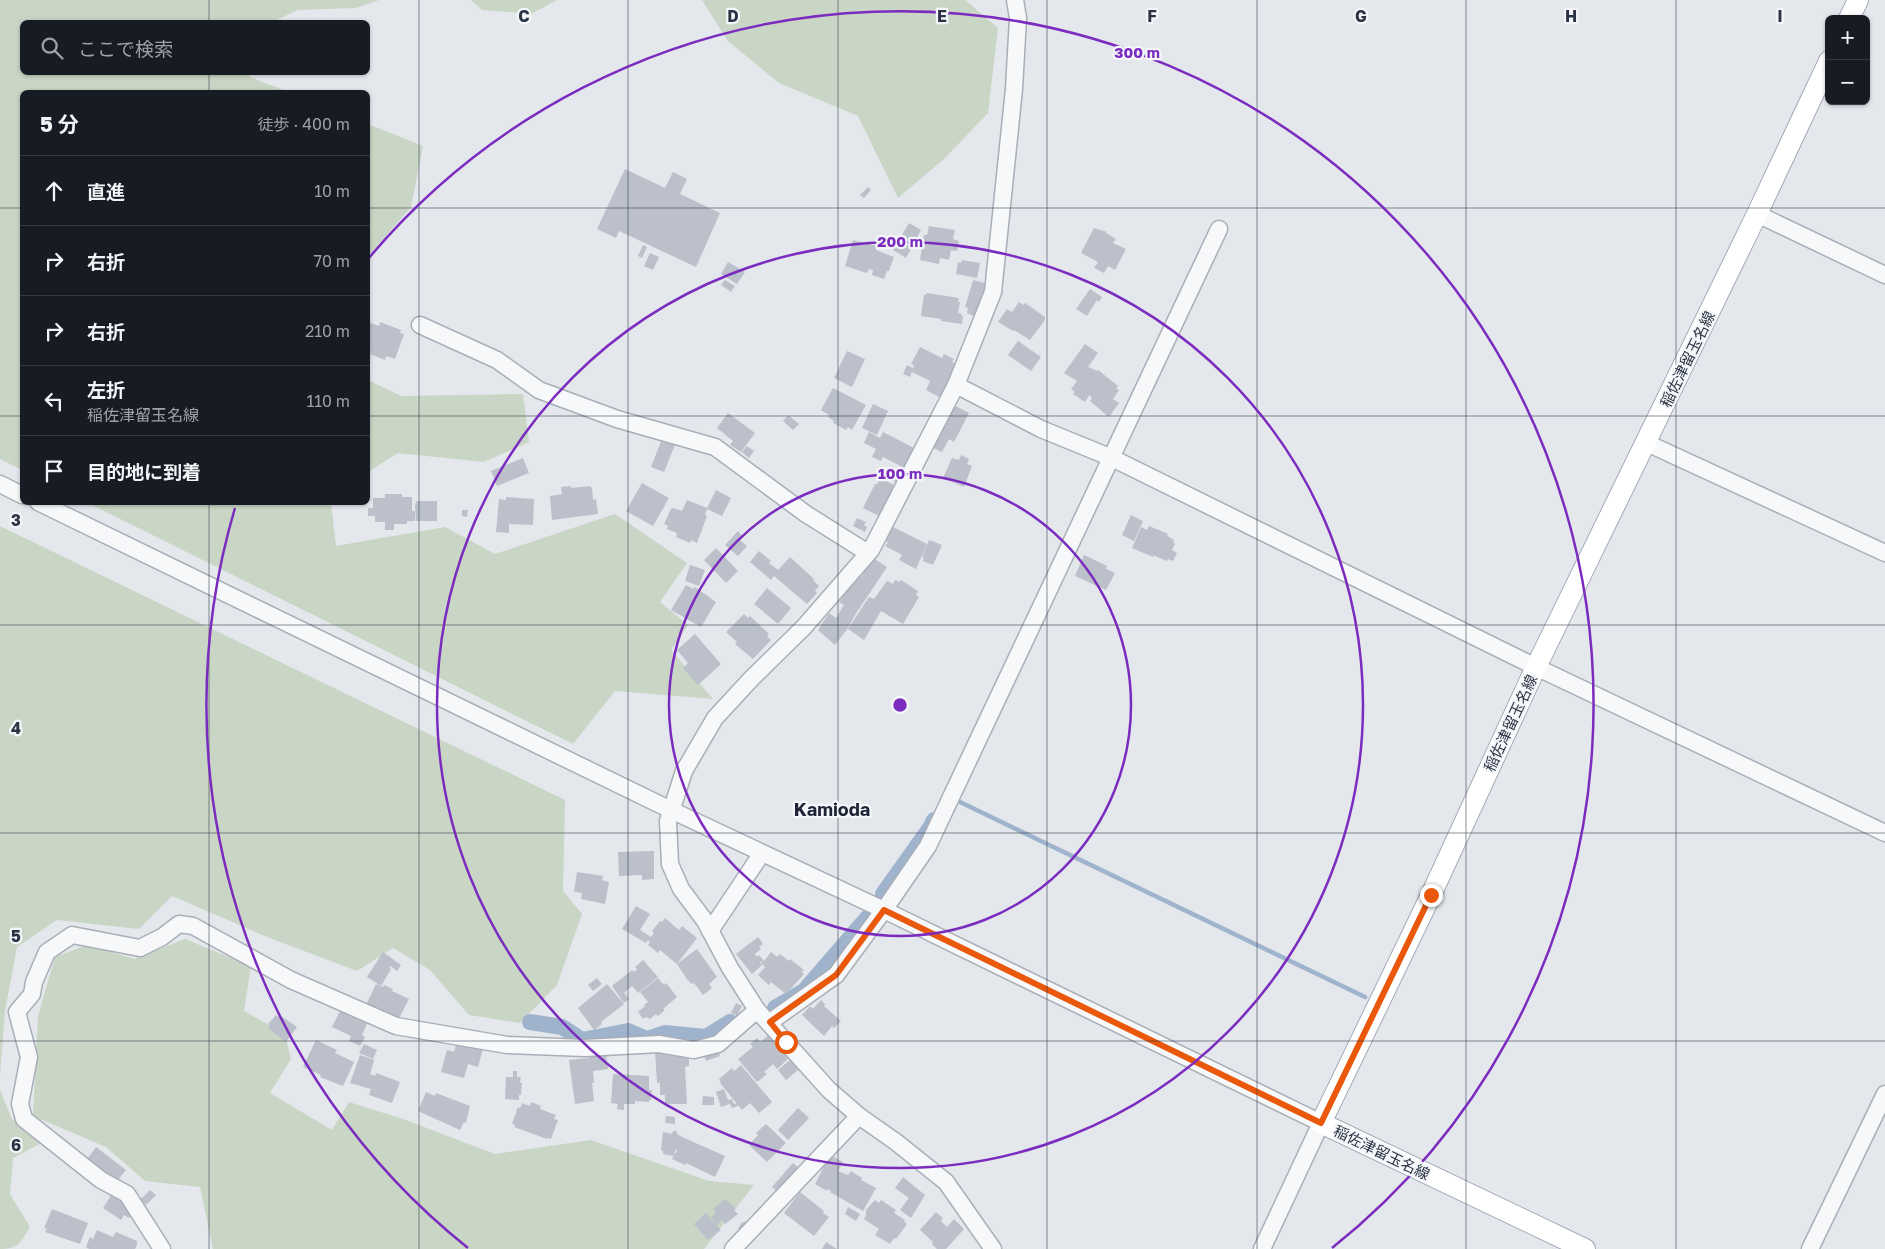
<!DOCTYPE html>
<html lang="ja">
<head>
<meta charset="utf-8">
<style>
  body { margin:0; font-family:"Golos Text","Noto Sans JP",sans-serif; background:#20242c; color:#f1f3f6 }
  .controls { position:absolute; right:15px; top:15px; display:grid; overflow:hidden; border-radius:8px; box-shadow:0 1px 4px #0004 }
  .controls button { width:45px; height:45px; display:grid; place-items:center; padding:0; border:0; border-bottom:1px solid #363941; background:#171b24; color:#f1f3f6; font:25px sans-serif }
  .stop { position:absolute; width:15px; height:15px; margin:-11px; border:4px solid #ea580c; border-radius:50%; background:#fff }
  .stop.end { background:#ea580c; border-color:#fff; box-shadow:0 1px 5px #0008 }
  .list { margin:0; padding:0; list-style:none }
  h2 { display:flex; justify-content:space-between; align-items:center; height:65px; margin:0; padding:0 20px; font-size:21px }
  h2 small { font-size:16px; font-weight:400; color:#9ea1a6 }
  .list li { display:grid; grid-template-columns:32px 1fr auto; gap:15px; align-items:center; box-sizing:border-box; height:70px; padding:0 20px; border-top:1px solid #363941 }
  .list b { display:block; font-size:19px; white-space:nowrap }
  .list p { margin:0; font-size:16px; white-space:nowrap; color:#9ea1a6 }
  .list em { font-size:16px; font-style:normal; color:#9ea1a6 }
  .icon { flex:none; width:28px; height:28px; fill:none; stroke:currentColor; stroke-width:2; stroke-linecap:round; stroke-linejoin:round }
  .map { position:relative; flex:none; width:1885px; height:1249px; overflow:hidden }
  .search { position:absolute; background:#171b24; box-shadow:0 1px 4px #0004; left:20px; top:20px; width:350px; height:55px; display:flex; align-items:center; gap:12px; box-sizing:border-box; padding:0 18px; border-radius:8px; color:#9ea1a6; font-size:19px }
  .panel { position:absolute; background:#171b24; box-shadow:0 1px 4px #0004; left:20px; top:90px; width:350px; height:415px; border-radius:8px }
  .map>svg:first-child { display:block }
</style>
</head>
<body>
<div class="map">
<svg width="1885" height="1249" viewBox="0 0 1885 1249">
  <rect width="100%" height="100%" fill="#e4e7ec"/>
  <g fill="#c9d6c5">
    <polygon points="0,0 379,0 356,8 298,10 272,22 22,22 22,72 249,73 250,77 288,92 22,92 22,470 0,459"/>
    <polygon points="471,0 557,0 531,14 482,10"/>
    <polygon points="702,0 965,0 998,28 988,113 945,158 898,198 858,116 779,83 728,41"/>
    <polygon points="368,124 423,146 411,207 371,253 368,253"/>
    <polygon points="368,380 401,396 523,394 529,442 484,462 398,453 368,472"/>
    <polygon points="88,503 331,503 336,546 445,527 495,554 615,514 687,563 660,602 688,625 671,650 713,699 615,691 573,744"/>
    <polygon points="0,526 565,800 563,891 582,914 557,985 520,1023 469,1015 430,970 393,948 357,971 267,937 172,896 139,929 57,920 17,947 5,1011 0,1075"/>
    <polygon points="185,939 251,966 244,1011 285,1034 291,1059 270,1093 332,1130 349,1102 403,1119 495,1154 591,1140 709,1181 754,1185 704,1249 213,1249 200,1187 145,1181 106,1147 33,1116 38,1016 55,957 87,945 134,959"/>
    <path d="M0,1090L12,1119L43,1142L13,1158L10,1194L30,1227C21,1242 18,1249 0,1249Z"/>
  </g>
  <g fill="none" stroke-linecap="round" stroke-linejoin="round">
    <polyline stroke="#9fb4cc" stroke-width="4.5" points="960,802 1365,997"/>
    <g stroke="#9fb4cc" stroke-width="16">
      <polyline points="883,894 930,828 934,820"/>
      <polyline points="775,1008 804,991 868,917"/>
      <polyline points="530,1022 562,1027 582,1040 628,1031 647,1039 665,1033 706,1037 730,1022"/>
    </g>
  </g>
  <g fill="#bbc0ca">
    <polygon points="625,169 665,188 673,172 687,179 680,194 720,213 696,267 619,231 616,238 597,229"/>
    <polygon points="868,187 871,190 864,198 860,195"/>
    <polygon points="909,223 921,230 906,258 893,250"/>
    <polygon points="929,226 955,230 953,239 959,241 957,251 951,250 949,260 940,258 939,264 920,260 924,235 927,235"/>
    <polygon points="1094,228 1107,232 1106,233 1116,239 1113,243 1126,249 1115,270 1108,266 1104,273 1094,268 1098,262 1081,253"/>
    <polygon points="853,240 877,246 876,250 894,257 889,271 887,271 884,279 872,275 873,270 869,269 867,273 845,266"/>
    <polygon points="643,245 647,247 642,258 638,256"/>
    <polygon points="650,253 659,257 653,270 644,266"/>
    <polygon points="962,260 980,263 977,278 956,274 958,262 961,263"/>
    <polygon points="728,262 745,272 737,284 721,274"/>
    <polygon points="725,280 735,286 731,292 721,285"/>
    <polygon points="973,280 989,284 979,319 967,313 968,308 965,307"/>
    <polygon points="1090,289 1102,297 1099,302 1097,300 1087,316 1076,309"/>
    <polygon points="927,293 959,298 958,302 960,302 958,313 962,314 961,316 963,316 962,324 941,321 941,319 921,316 924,295 926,295"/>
    <polygon points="1019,302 1023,305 1025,303 1045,317 1045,320 1030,340 1014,330 1013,331 998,322 1007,309 1012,312"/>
    <polygon points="368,322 379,326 380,322 401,330 400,333 404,334 395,359 386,356 385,360 370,354 371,351 368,350"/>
    <polygon points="1018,341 1041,357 1031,371 1008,355"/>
    <polygon points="1085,344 1098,353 1088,367 1097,371 1098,370 1118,386 1116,389 1119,390 1113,399 1119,403 1109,417 1090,401 1092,398 1089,395 1085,402 1073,394 1075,392 1071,389 1077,381 1064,373"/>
    <polygon points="920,347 942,358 944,354 954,359 952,362 956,364 941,398 926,390 930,381 912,372 910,377 903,374 907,365 913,368 914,365 911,364"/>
    <polygon points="847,351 865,359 852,387 834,378"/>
    <polygon points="833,388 866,405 852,430 848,427 846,430 833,423 834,421 828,417 829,415 821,410"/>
    <polygon points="873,404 888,411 877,435 862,428"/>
    <polygon points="954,405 969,413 954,442 949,439 942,452 933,448 933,445"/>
    <polygon points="728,413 755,433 741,452 730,445 733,441 717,428"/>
    <polygon points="788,415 799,424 793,430 783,421"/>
    <polygon points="869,432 880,438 883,432 914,448 904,468 883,457 881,461 872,457 876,449 864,443"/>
    <polygon points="662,439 675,445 664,472 651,467"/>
    <polygon points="747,446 754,451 749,458 742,452"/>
    <polygon points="961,455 969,459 967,464 972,466 964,487 943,478 952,458 959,460"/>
    <polygon points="523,458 529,473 497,486 491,471"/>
    <polygon points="904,470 898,483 887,478 889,472"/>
    <polygon points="880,478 894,485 893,488 894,489 881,517 863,508 875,484 877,484"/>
    <polygon points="642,483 669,498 653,526 626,511"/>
    <polygon points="571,486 571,488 590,486 592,488 593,500 596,499 598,514 552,520 550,496 562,494 561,487"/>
    <polygon points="716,490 731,498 722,516 707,509 705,515 707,516 697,543 691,540 690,543 676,537 677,533 667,529 668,526 664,524 671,509 673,508 682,511 687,500 707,508"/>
    <polygon points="385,494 402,494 402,497 412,497 412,511 415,511 415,521 407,521 407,524 394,524 394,530 385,530 385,522 375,522 375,516 368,516 368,508 373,508 373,498 385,498"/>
    <polygon points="506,497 534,499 533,525 509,524 509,533 496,532 499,499 506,500"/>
    <polygon points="417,501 437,501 437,521 416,521 415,504"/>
    <polygon points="462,510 468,510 467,517 462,516"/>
    <polygon points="1131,515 1143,521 1134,541 1122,535"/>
    <polygon points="857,518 866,522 864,525 867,527 865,532 853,526"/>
    <polygon points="1149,526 1168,534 1167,536 1174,540 1173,542 1175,544 1172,550 1177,553 1173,561 1168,559 1167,561 1153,555 1153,557 1132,548 1141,527 1147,530"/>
    <polygon points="893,527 927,544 916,569 899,560 902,555 885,546 888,542 886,541"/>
    <polygon points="738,531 742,536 739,539 747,546 738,556 725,545"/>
    <polygon points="929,540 942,545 933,565 923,561 924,558 922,557"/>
    <polygon points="716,548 738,571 726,583 704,560"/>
    <polygon points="759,551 771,561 769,563 778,570 790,557 814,579 813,580 819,586 815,591 817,593 807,604 774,576 771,580 750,562"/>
    <polygon points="1084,555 1107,566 1106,569 1115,573 1106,590 1075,576"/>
    <polygon points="873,558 887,567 855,615 848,628 835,645 818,630 829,613 836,618 844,605 839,602 858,576 861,577"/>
    <polygon points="690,565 705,570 699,586 685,581"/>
    <polygon points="895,580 899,582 901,580 918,591 916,595 919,597 903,624 881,611 864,640 848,629 869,597 874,599 887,581 893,584"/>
    <polygon points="686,585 693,589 695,587 716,602 701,627 671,610"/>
    <polygon points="767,588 791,608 778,624 754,604"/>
    <polygon points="744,614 748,618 750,616 769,634 767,636 771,640 753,659 735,644 737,642 726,632"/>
    <polygon points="695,634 721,664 698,685 683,668 688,663 677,650"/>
    <polygon points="654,851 654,879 642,880 642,875 619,876 618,852"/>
    <polygon points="577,872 603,876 602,880 609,882 605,904 581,899 582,893 574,892"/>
    <polygon points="636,906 650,914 640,930 651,937 654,933 652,931 660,921 662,922 665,918 679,930 682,926 697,938 677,964 697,949 717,977 709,984 712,988 703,995 694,983 692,984 687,979 677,964 660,950 658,953 648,945 650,942 648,940 646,943 622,929"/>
    <polygon points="758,937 763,944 759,947 761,949 755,954 757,957 759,955 764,961 771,952 777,957 780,954 789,961 790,959 804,970 802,972 804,974 786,994 771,982 769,985 758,975 765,967 761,963 763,961 760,962 762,965 752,974 736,954"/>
    <polygon points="383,952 401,965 397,971 390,966 389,968 391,969 381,986 367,977"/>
    <polygon points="643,960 658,977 638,993 632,986 624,993 629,999 624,1003 612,986 632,970 634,972 637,969 635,967"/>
    <polygon points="597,978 602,984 593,991 588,985"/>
    <polygon points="658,978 664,985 666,983 677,997 663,1009 665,1010 658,1016 656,1014 650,1019 646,1017 643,1019 638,1012 645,1006 644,1005 648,1002 640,992"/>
    <polygon points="376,984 385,988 383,987 384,985 393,989 392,991 409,999 397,1022 365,1007"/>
    <polygon points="607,984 624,1004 601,1022 602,1024 594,1030 578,1008"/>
    <polygon points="821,1000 825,1004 824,1006 841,1021 834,1028 832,1026 824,1036 802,1015 810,1006 813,1009"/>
    <polygon points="736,1003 742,1006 737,1016 731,1013"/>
    <polygon points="342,1007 369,1019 362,1035 365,1037 360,1046 349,1041 351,1036 332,1027"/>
    <polygon points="276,1015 279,1017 281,1016 297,1027 286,1042 269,1029 269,1023"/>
    <polygon points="769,1035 788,1059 777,1069 773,1064 764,1072 767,1074 757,1082 738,1059 753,1047 750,1044 757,1038 760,1042"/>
    <polygon points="316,1040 337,1050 335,1053 354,1062 343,1086 320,1077 321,1075 303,1067"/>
    <polygon points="457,1041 483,1049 478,1067 468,1064 464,1078 441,1072 447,1050 454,1052"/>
    <polygon points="364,1044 377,1050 373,1059 359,1053"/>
    <polygon points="716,1046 720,1056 706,1061 702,1051"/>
    <polygon points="655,1051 689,1057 689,1066 685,1067 687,1104 665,1104 665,1095 660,1095 660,1083 657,1083"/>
    <polygon points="606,1054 608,1069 593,1071 594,1083 592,1083 594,1101 575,1104 569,1060 590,1058 589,1056"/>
    <polygon points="360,1055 374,1060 370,1074 375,1076 376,1073 400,1082 392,1103 369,1095 371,1089 350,1083"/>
    <polygon points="790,1060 798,1070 786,1080 778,1070"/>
    <polygon points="741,1065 772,1102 759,1113 750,1103 742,1110 720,1083 721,1082 719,1079 732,1068 734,1071"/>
    <polygon points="513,1071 517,1071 517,1077 521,1077 520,1083 522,1083 521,1095 519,1095 519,1100 505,1099 506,1077 513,1077"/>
    <polygon points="613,1074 649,1076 649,1090 652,1090 651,1100 649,1100 649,1102 635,1101 635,1104 624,1104 624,1110 617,1109 618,1104 611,1103"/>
    <polygon points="724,1089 728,1100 732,1099 734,1104 737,1103 738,1106 732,1108 730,1104 721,1107 716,1092"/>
    <polygon points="426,1092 435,1096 436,1093 470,1106 466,1123 464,1122 460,1130 418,1111"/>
    <polygon points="703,1096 714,1097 714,1105 702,1105"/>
    <polygon points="531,1102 541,1106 540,1109 556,1115 554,1119 558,1120 551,1139 547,1138 547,1139 514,1127 515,1125 512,1124 518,1107 520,1108 522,1103 530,1106"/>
    <polygon points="798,1108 809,1118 788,1140 778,1130"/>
    <polygon points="666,1116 675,1117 675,1124 665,1123"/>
    <polygon points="766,1124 786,1143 767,1162 749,1145 758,1135 756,1133"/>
    <polygon points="673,1131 677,1131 677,1134 682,1137 725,1156 715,1177 686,1163 685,1165 672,1159 677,1150 675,1150 674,1156 663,1154 663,1151 661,1150 663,1132 672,1134"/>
    <polygon points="96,1147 126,1170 114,1185 85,1162"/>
    <polygon points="830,1155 843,1162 838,1171 848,1175 851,1171 862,1178 861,1180 876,1188 863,1211 830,1192 831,1191 828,1189 827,1191 815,1184"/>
    <polygon points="793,1163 802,1170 783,1196 772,1187"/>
    <polygon points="903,1177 925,1195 911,1218 900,1210 909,1198 895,1188"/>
    <polygon points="150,1190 156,1195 146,1205 141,1199"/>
    <polygon points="114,1191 134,1209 129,1218 124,1215 121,1220 103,1208"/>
    <polygon points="800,1192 824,1211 823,1213 829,1217 814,1236 784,1213"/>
    <polygon points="725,1199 736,1208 734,1210 738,1214 725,1224 722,1220 717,1225 711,1217 716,1212 713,1209"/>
    <polygon points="875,1200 879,1203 881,1200 896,1210 894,1213 905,1220 904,1222 907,1224 896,1239 894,1238 890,1244 875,1235 879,1229 864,1219 866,1215 866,1210"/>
    <polygon points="848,1207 860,1214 856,1221 845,1214"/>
    <polygon points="52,1209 88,1223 80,1244 45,1232 47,1229 44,1228"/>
    <polygon points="936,1212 943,1218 941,1221 947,1227 954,1219 964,1229 946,1249 937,1249 932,1244 933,1242 920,1230"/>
    <polygon points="706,1213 721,1230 708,1240 694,1224"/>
    <polygon points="746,1221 755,1230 747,1238 738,1229 742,1222 743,1223"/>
    <polygon points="97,1230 113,1237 116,1232 137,1241 137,1245 135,1249 89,1249 86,1247 90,1237 93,1239"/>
    <polygon points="826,1242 837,1249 822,1249"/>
  </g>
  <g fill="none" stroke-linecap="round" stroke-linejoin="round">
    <defs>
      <g id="minor">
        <polyline points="1757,214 1885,275"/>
        <polyline points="420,325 497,360 539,390 617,419 715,447 806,514 868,553"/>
        <polyline points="956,385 1041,429 1112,458 1536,667 1885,833"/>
        <polyline points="1649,438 1649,444 1885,553"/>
        <polyline points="0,484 22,495"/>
        <polyline points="38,502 671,810 884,910 1321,1123 1262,1249"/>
        <polyline points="710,931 762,853"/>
        <polyline points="770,1022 836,975 884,910 928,846 1219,229"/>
        <polyline points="162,1249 127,1194 101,1180 24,1119 20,1104 29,1057 17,1012 32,994 34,982 47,952 72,935 140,948 162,937 179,924 193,926 291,980 396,1026 507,1045 585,1048 659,1044 694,1050 718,1044 757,1010"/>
        <polyline points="733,1249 859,1116"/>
        <polyline points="993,1249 946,1182 896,1142 859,1116 829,1090 757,1010 730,968 705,921 681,889 670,864 668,821 684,771 715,718 752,678 804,627 871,550 956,385 993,292 1014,89 1018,18 1015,0"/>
        <polyline points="1810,1249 1885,1094"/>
      </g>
      <g id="major">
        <polyline points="1849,19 1858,0"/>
        <polyline points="1585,1249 1321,1123 1431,895 1536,667 1757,214 1829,61"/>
      </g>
    </defs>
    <use href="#minor" stroke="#a9aeb7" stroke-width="19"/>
    <use href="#major" stroke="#a3abb8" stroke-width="22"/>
    <use href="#minor" stroke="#f7f8fa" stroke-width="16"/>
    <use href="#major" stroke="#fff" stroke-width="20"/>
  </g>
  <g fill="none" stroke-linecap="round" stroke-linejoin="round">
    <polyline stroke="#ea580c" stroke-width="6" points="786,1042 770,1022 836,975 884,910 1321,1123 1431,895"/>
  </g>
  <path fill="none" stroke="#2b3445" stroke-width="1" stroke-opacity="0.55" d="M209,0V22M419,0V1249M628,0V1249M838,0V1249M1047,0V1249M1257,0V1249M1466,0V1249M1676,0V1249M209,72V92M0,208H22M368,208H1885M0,416H22M368,416H1885M209,502V1249M0,625H1885M0,833H1885M0,1041H1885"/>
  <g fill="none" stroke="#7b2cbf" stroke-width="2.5">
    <circle cx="900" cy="705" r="231"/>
    <circle cx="900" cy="705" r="463"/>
    <path d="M468 1248A694 694 0 0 1 235 508M368 259A694 694 0 1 1 1332 1248"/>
  </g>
  <g text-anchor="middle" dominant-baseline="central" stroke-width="4.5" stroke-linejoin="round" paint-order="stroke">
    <g font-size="15" fill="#2b3445" stroke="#f4f6f9">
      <text transform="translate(1687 359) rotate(-64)">稲佐津留玉名線</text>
      <text transform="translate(1510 723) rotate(-65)">稲佐津留玉名線</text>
      <text transform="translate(1382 1152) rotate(26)">稲佐津留玉名線</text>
    </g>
    <g font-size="18" font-weight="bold" fill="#1d2536" stroke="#f4f6f9">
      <text x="832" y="809">Kamioda</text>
    </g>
  </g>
  <g font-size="16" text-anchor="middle" font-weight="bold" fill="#2b3445" stroke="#f4f6f9" stroke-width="4.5" stroke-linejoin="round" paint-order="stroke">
    <text x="524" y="22">C</text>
    <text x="733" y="22">D</text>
    <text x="942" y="22">E</text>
    <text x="1152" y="22">F</text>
    <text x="1361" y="22">G</text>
    <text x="1571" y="22">H</text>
    <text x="1780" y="22">I</text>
    <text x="16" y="526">3</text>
    <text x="16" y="734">4</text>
    <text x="16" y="942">5</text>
    <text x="16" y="1151">6</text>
  </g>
  <circle cx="900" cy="705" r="8" fill="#7b2cbf" stroke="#f4f6f9" stroke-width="2.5"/>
  <g font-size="15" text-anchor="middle" font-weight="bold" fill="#7b2cbf" stroke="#f4f6f9" stroke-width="4.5" stroke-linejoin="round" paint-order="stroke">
    <text x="1137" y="58">300 m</text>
    <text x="900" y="247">200 m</text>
    <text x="900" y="479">100 m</text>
  </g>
</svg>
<div class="controls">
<button>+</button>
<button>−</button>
</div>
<div class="stop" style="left:786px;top:1042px"></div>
<div class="stop end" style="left:1431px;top:895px"></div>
<div class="search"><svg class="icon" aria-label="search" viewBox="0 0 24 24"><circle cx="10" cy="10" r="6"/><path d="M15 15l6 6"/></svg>ここで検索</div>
<section class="panel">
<h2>5 分<small>徒歩 · 400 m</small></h2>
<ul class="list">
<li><svg class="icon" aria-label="ahead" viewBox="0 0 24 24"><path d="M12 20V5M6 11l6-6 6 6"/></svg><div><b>直進</b></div><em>10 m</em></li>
<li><svg class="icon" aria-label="right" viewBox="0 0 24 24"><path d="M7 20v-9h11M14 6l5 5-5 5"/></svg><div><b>右折</b></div><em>70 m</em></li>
<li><svg class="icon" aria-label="right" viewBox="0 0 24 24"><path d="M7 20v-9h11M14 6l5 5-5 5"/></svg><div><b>右折</b></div><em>210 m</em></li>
<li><svg class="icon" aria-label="left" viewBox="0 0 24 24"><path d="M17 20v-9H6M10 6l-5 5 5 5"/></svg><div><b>左折</b><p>稲佐津留玉名線</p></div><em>110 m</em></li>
<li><svg class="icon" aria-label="arrive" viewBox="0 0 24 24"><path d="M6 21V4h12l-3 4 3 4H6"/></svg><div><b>目的地に到着</b></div></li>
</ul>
</section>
</div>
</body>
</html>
